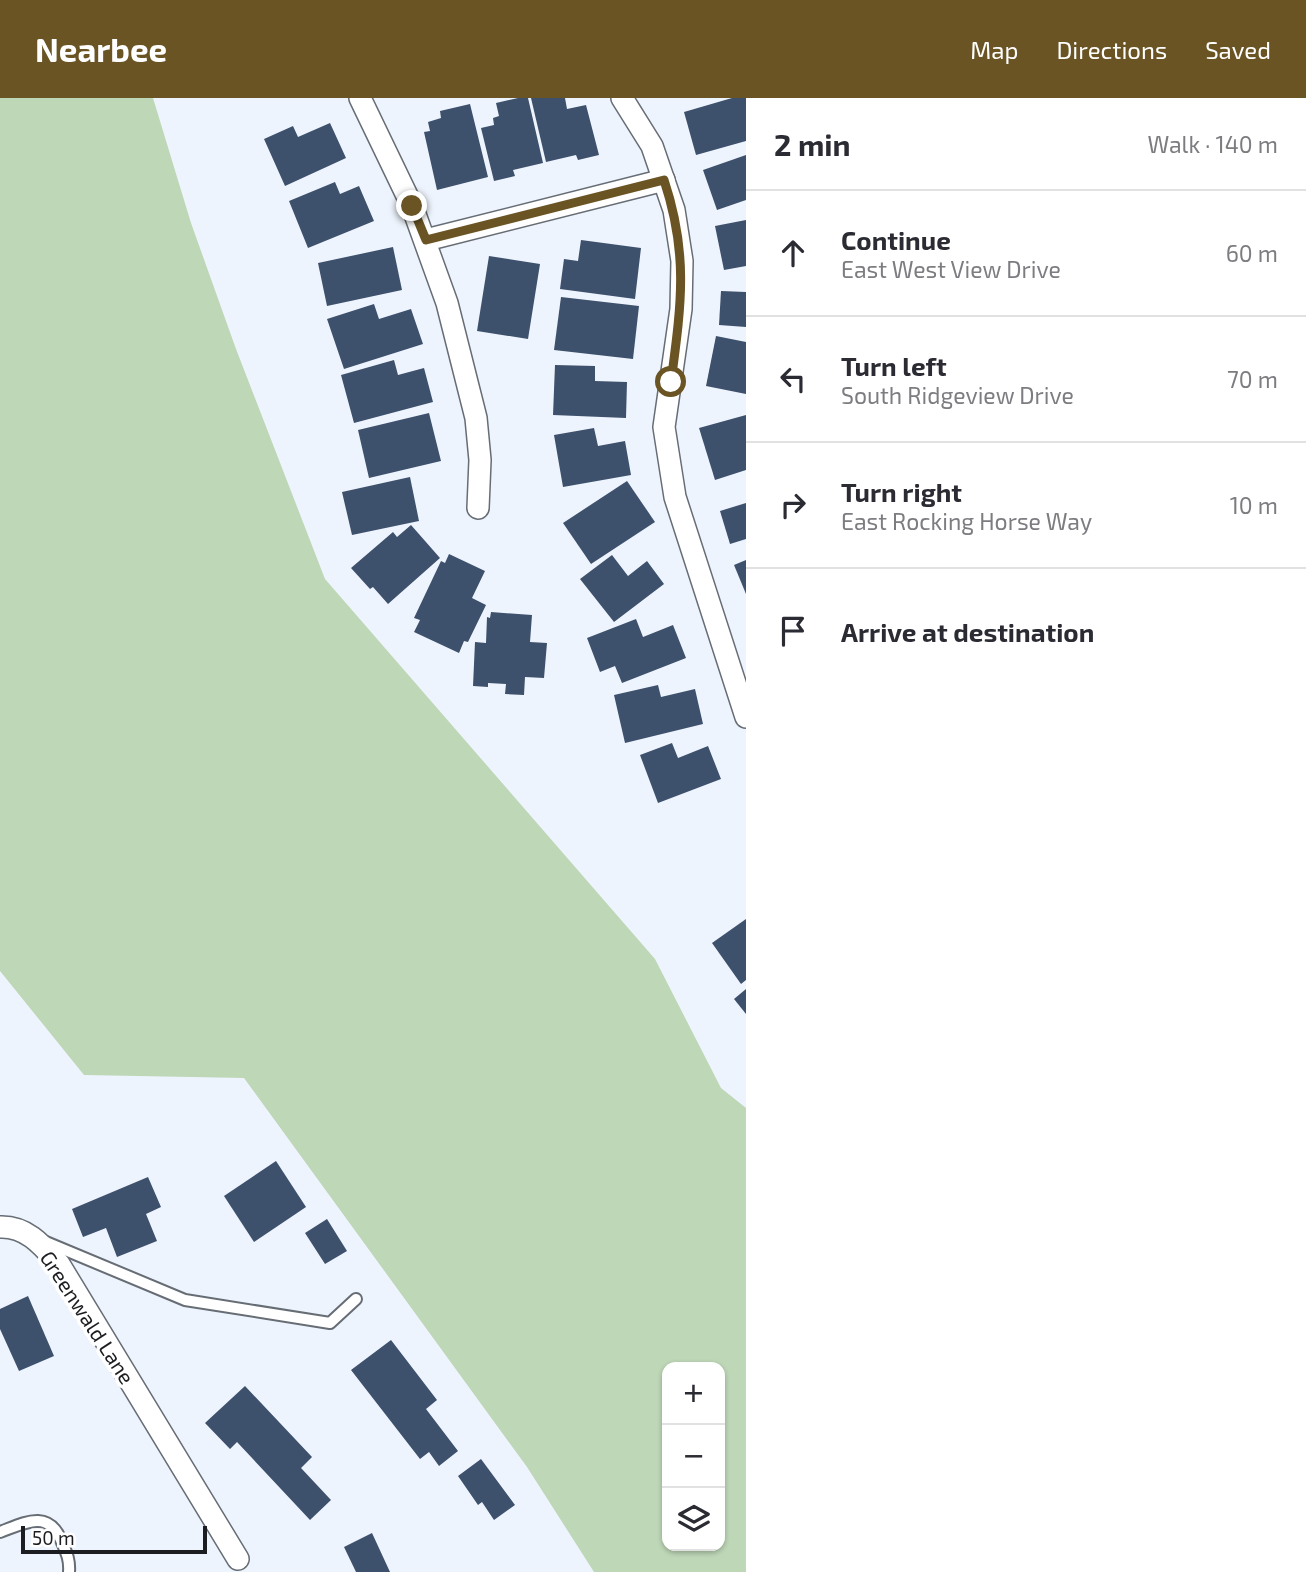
<!DOCTYPE html>
<html lang="en">
<head>
<meta charset="utf-8">
<style>
  body { margin:0; font-family:"Exo 2",sans-serif; background:#f2f2f3; color:#2b2b33 }
  .controls { position:absolute; right:21px; bottom:21px; display:grid; overflow:hidden; border-radius:14px; box-shadow:0 2px 5px #0004 }
  .controls button { width:63px; height:63px; display:grid; place-items:center; padding:0; border:0; border-bottom:2px solid #e1e1e2; background:#fff; color:#2b2b33; font:35px sans-serif }
  .scale { position:absolute; left:21px; bottom:18px; width:186px; box-sizing:border-box; padding-left:7px; border:4px solid #1b1d20; border-top:0; font-size:19px; line-height:24px; white-space:nowrap; color:#1b1d20; -webkit-text-stroke:5px #fff; paint-order:stroke }
  .stop { position:absolute; width:21px; height:21px; margin:-16px; border:5px solid #6a5423; border-radius:50%; background:#fff }
  .stop.end { background:#6a5423; border-color:#fff; box-shadow:0 2px 7px #0008 }
  .list { margin:0; padding:0; list-style:none }
  h2 { display:flex; justify-content:space-between; align-items:center; height:91px; margin:0; padding:0 28px; font-size:30px }
  h2 small { font-size:23px; font-weight:400; color:#7c7c81 }
  .list li { display:grid; grid-template-columns:46px 1fr auto; gap:21px; align-items:center; box-sizing:border-box; height:126px; padding:0 28px; border-top:2px solid #e1e1e2 }
  .list b { display:block; font-size:26px; white-space:nowrap }
  .list p { margin:0; font-size:23px; white-space:nowrap; color:#7c7c81 }
  .list em { font-size:23px; font-style:normal; color:#7c7c81 }
  .icon { flex:none; width:38px; height:38px; fill:none; stroke:currentColor; stroke-width:2; stroke-linecap:round; stroke-linejoin:round }
  .map { position:relative; flex:none; width:746px; height:1474px; overflow:hidden }
  header { display:flex; align-items:center; gap:42px; box-sizing:border-box; height:98px; padding:0 35px; background:#6a5423; color:#fff }
  header strong { font-size:33px }
  nav { display:flex; gap:38px; margin-inline-start:auto; font-size:24px }
  main { display:flex }
  aside { flex:1; background:#fff }
  .map>svg:first-child { display:block }
</style>
</head>
<body>
<header>
<strong>Nearbee</strong>
<nav><a>Map</a><a>Directions</a><a>Saved</a></nav>
</header>
<main>
<div class="map">
<svg width="746" height="1474" viewBox="0 0 746 1474">
  <rect width="100%" height="100%" fill="#eef4fd"/>
  <path fill="#bed7b7" fill-rule="evenodd" d="M0,0H153L191,125L236,251L325,481L655,861L721,990L746,1010V1474H594L527,1369L244,980L84,977L0,873ZM667,1269H720V1448H667Z"/>
  <g fill="#3d506c">
    <polygon points="518,0 528,0 543,65 513,72 515,78 494,83 481,30 494,27 493,20 499,18 496,5"/>
    <polygon points="531,0 565,0 567,11 586,7 599,57 578,62 576,57 546,64"/>
    <polygon points="732,0 746,0 746,43 696,57 684,14"/>
    <polygon points="470,6 488,79 437,92 424,34 430,33 428,24 441,20 440,13"/>
    <polygon points="330,25 346,60 285,88 264,41 293,28 298,39"/>
    <polygon points="746,57 746,102 717,112 703,72"/>
    <polygon points="335,84 340,96 359,88 374,123 308,150 289,103"/>
    <polygon points="746,122 746,168 724,172 715,128"/>
    <polygon points="581,142 641,150 635,201 560,191 564,161 578,163"/>
    <polygon points="393,149 402,192 327,208 318,165"/>
    <polygon points="489,158 540,166 528,241 477,233"/>
    <polygon points="721,193 746,194 746,229 719,227"/>
    <polygon points="561,199 639,208 633,261 554,252"/>
    <polygon points="374,206 379,221 411,211 423,246 344,271 327,221"/>
    <polygon points="716,238 746,244 746,296 706,288"/>
    <polygon points="394,262 398,277 424,270 433,304 354,325 341,277"/>
    <polygon points="555,267 595,268 595,283 627,284 626,320 553,317"/>
    <polygon points="429,315 441,363 369,380 358,332"/>
    <polygon points="746,317 746,372 715,382 699,330"/>
    <polygon points="594,330 598,348 625,343 631,377 563,389 554,337"/>
    <polygon points="410,379 419,423 352,437 342,394"/>
    <polygon points="627,383 655,424 591,466 563,425"/>
    <polygon points="746,405 746,441 730,446 720,413"/>
    <polygon points="411,427 440,460 388,506 373,489 370,491 351,470 393,434 397,439"/>
    <polygon points="449,456 485,473 472,500 486,507 468,544 464,543 459,555 414,534 420,522 414,520 441,463 445,465"/>
    <polygon points="612,457 628,478 647,463 664,486 614,524 580,481"/>
    <polygon points="746,462 746,496 734,467"/>
    <polygon points="491,514 532,517 530,544 547,545 544,580 525,579 524,597 505,596 506,586 488,585 488,589 473,588 475,544 486,545 487,519 490,520"/>
    <polygon points="636,521 643,539 673,527 686,560 622,585 615,568 600,574 587,540"/>
    <polygon points="658,587 661,599 695,591 703,626 625,645 614,597"/>
    <polygon points="672,645 678,660 708,648 721,681 658,705 640,657"/>
    <polygon points="746,821 746,882 741,886 712,845"/>
    <polygon points="746,891 746,916 734,901"/>
    <polygon points="276,1063 306,1109 254,1144 224,1098"/>
    <polygon points="148,1079 161,1109 146,1116 157,1143 117,1159 106,1130 83,1139 72,1111"/>
    <polygon points="327,1121 347,1153 325,1166 305,1135"/>
    <polygon points="28,1198 54,1258 19,1273 0,1231 0,1211"/>
    <polygon points="391,1242 437,1302 426,1311 458,1353 439,1368 429,1354 420,1361 351,1272"/>
    <polygon points="245,1288 312,1359 301,1370 331,1402 310,1422 237,1344 230,1351 205,1325"/>
    <polygon points="481,1361 515,1407 494,1422 482,1404 478,1407 458,1378"/>
    <polygon points="372,1435 390,1474 356,1474 344,1449"/>
  </g>
  <g fill="none" stroke-linecap="round" stroke-linejoin="round">
    <defs>
      <g id="service">
        <polyline points="46,1144 185,1202 330,1225 356,1201"/>
        <path d="M0,1434C24,1425 48,1411 61,1442C66,1454 70,1461 69,1474"/>
      </g>
      <g id="minor">
        <polyline points="360,0 412,108 447,205 476,320 480,362 478,410"/>
        <polyline points="622,0 652,48 674,112 682,163 681,211 664,329 675,399 746,619"/>
        <polyline points="426,142 664,82"/>
        <path d="M0,1129C27,1128 43,1148 59,1166L238,1461"/>
      </g>
    </defs>
    <use href="#service" stroke="#676d75" stroke-width="14"/>
    <use href="#minor" stroke="#676d75" stroke-width="24"/>
    <use href="#service" stroke="#fff" stroke-width="10"/>
    <use href="#minor" stroke="#fff" stroke-width="21"/>
  </g>
  <g fill="none" stroke-linecap="round" stroke-linejoin="round">
    <path stroke="#6a5423" stroke-width="9" d="M412,108L426,142L664,82C689,157 681,208 671,284"/>
  </g>
  <g text-anchor="middle" dominant-baseline="central" stroke-width="7" stroke-linejoin="round" paint-order="stroke">
    <g font-size="21" fill="#1b1d20" stroke="#fff">
      <text transform="translate(88 1219) rotate(57)">Greenwald Lane</text>
    </g>
  </g>
</svg>
<div class="controls">
<button>+</button>
<button>−</button>
<button><svg class="icon" aria-label="layers" viewBox="0 0 24 24"><path d="M12 4l9 5-9 5-9-5zM3 14l9 5 9-5"/></svg></button>
</div>
<div class="scale">50 m</div>
<div class="stop" style="left:671px;top:284px"></div>
<div class="stop end" style="left:412px;top:108px"></div>
</div>
<aside>
<h2>2 min<small>Walk · 140 m</small></h2>
<ul class="list">
<li><svg class="icon" aria-label="ahead" viewBox="0 0 24 24"><path d="M12 20V5M6 11l6-6 6 6"/></svg><div><b>Continue</b><p>East West View Drive</p></div><em>60 m</em></li>
<li><svg class="icon" aria-label="left" viewBox="0 0 24 24"><path d="M17 20v-9H6M10 6l-5 5 5 5"/></svg><div><b>Turn left</b><p>South Ridgeview Drive</p></div><em>70 m</em></li>
<li><svg class="icon" aria-label="right" viewBox="0 0 24 24"><path d="M7 20v-9h11M14 6l5 5-5 5"/></svg><div><b>Turn right</b><p>East Rocking Horse Way</p></div><em>10 m</em></li>
<li><svg class="icon" aria-label="arrive" viewBox="0 0 24 24"><path d="M6 21V4h12l-3 4 3 4H6"/></svg><div><b>Arrive at destination</b></div></li>
</ul>
</aside>
</main>
</body>
</html>
